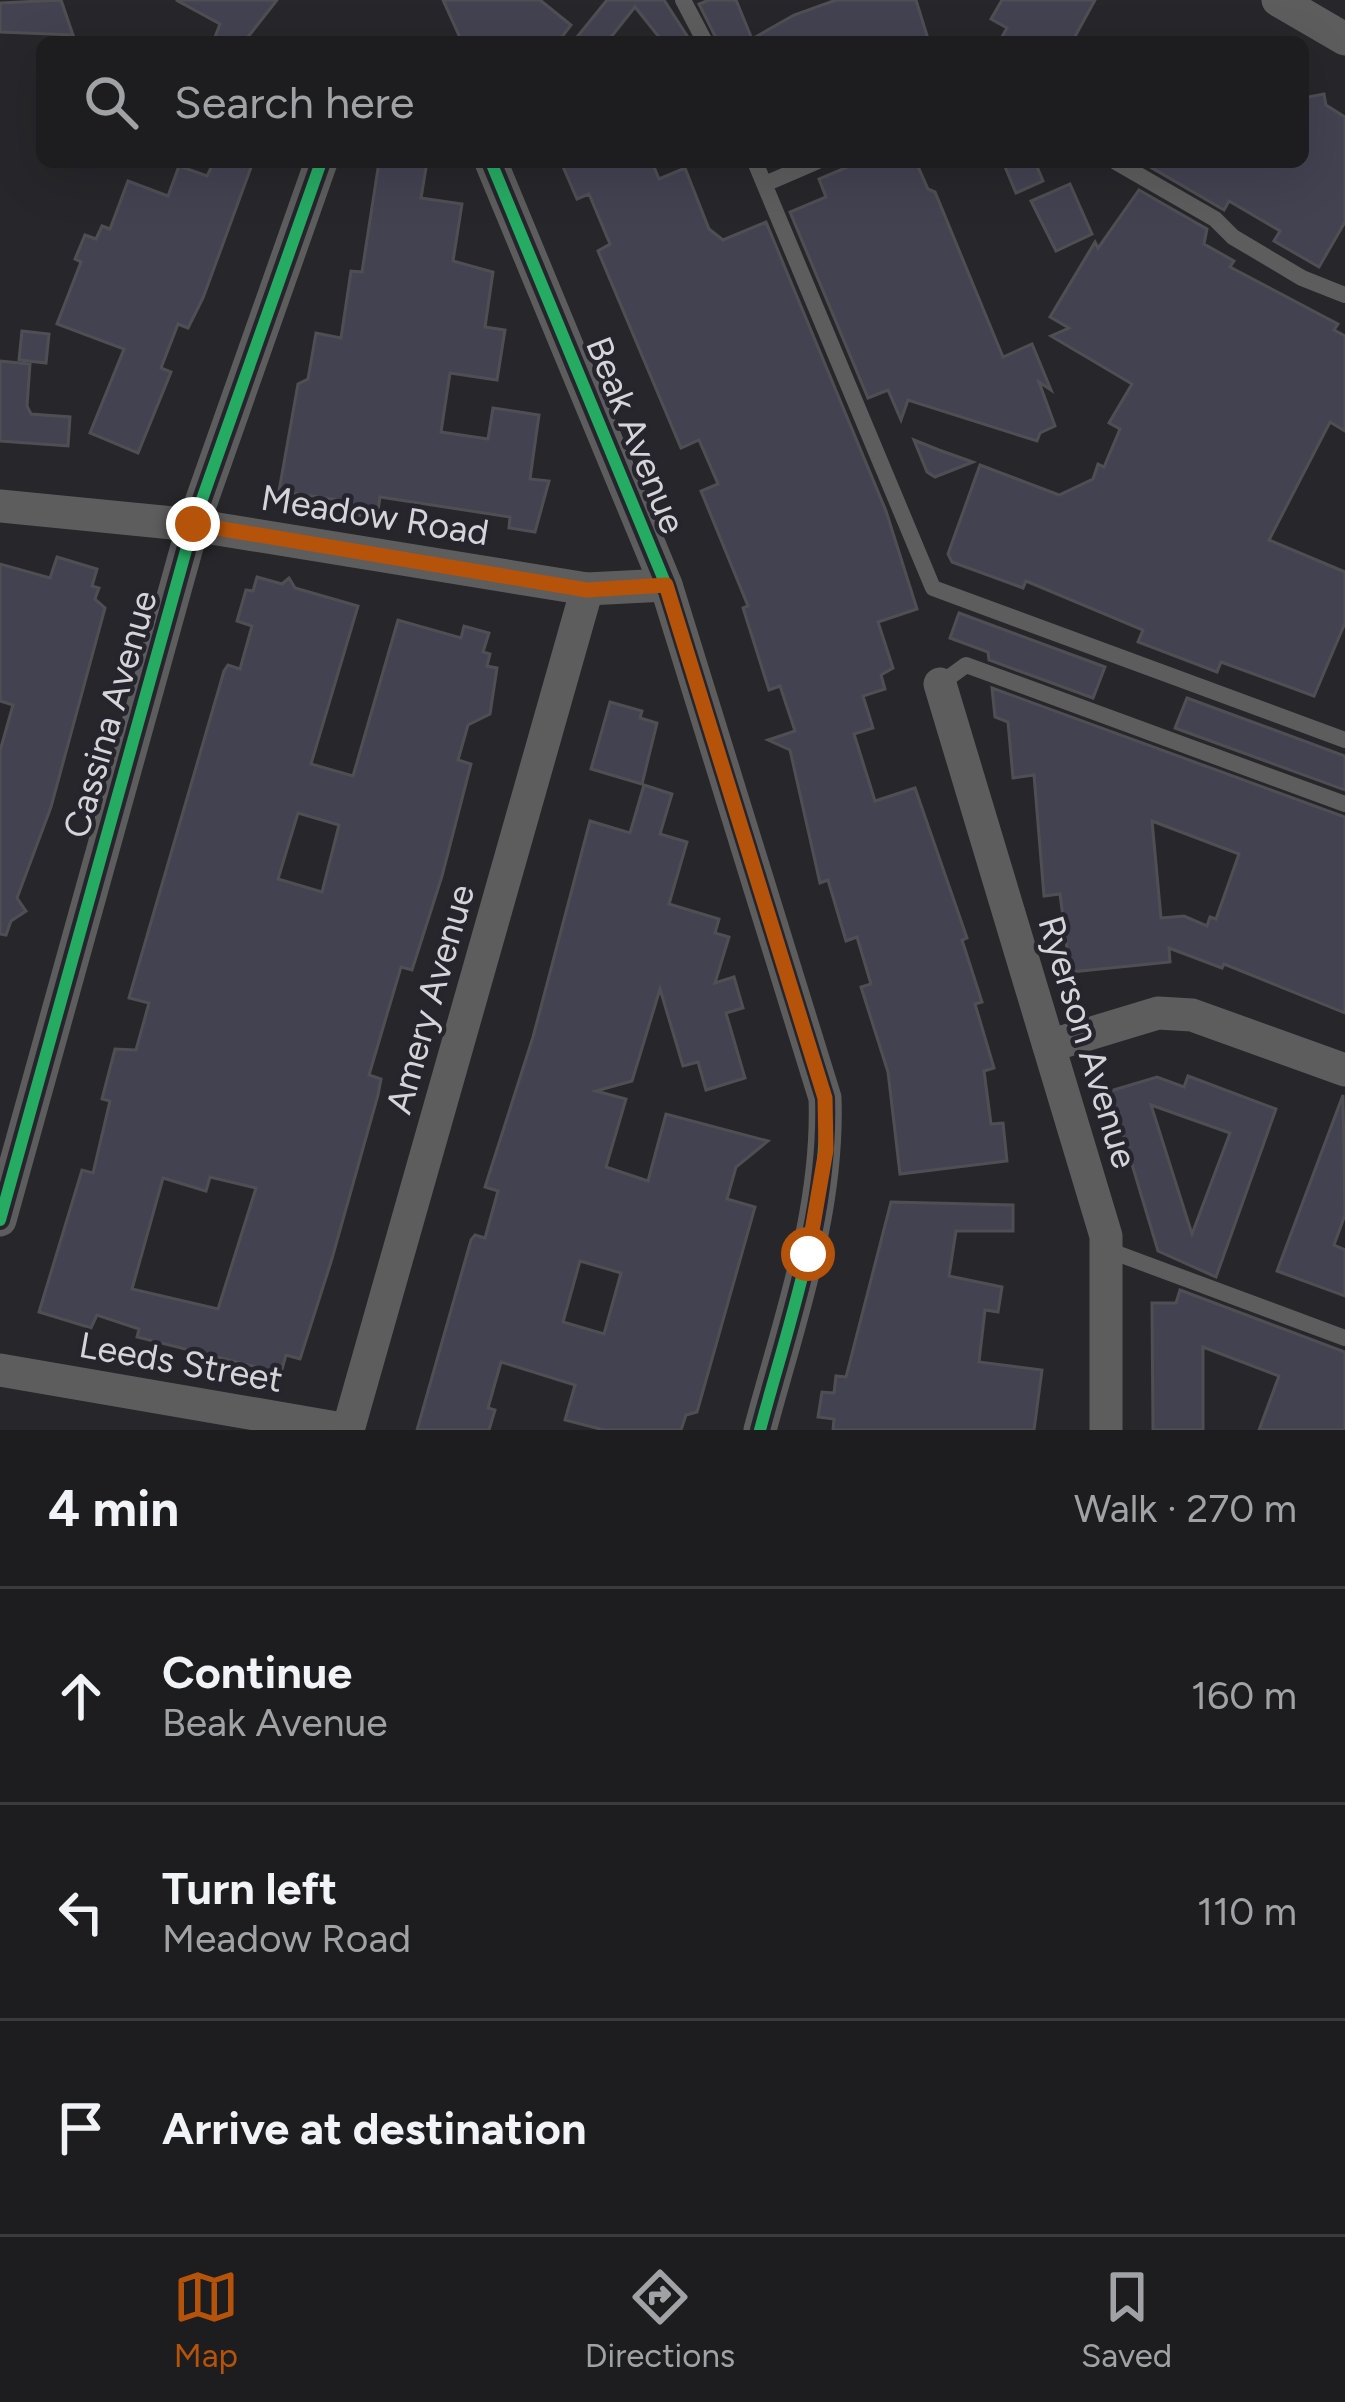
<!DOCTYPE html>
<html lang="en">
<head>
<meta charset="utf-8">
<style>
  body { margin:0; font-family:Figtree,sans-serif; background:#2a2a2d; color:#f1f3f6 }
  .stop { position:absolute; width:36px; height:36px; margin:-27px; border:9px solid #b45309; border-radius:50%; background:#fff }
  .stop.end { background:#b45309; border-color:#fff; box-shadow:0 3px 12px #0008 }
  .list { margin:0; padding:0; list-style:none }
  h2 { display:flex; justify-content:space-between; align-items:center; height:156px; margin:0; padding:0 48px; font-size:51px }
  h2 small { font-size:39px; font-weight:400; color:#a0a2a5 }
  .list li { display:grid; grid-template-columns:78px 1fr auto; gap:36px; align-items:center; box-sizing:border-box; height:216px; padding:0 48px; border-top:3px solid #3b3b3e }
  .list b { display:block; font-size:45px; white-space:nowrap }
  .list p { margin:0; font-size:39px; white-space:nowrap; color:#a0a2a5 }
  .list em { font-size:39px; font-style:normal; color:#a0a2a5 }
  .icon { flex:none; width:66px; height:66px; fill:none; stroke:currentColor; stroke-width:2; stroke-linecap:round; stroke-linejoin:round }
  .map { position:relative; flex:none; width:1345px; height:1430px; overflow:hidden }
  .search { position:absolute; background:#1d1d20; box-shadow:0 12px 48px #0002; left:36px; right:36px; top:36px; height:132px; display:flex; align-items:center; gap:30px; box-sizing:border-box; padding:0 42px; border-radius:18px; color:#a0a2a5; font-size:45px }
  .sheet { height:804px; background:#1d1d20 }
  nav { display:flex; justify-content:space-around; align-items:center; box-sizing:border-box; height:168px; border-top:3px solid #3b3b3e; background:#1d1d20; font-size:33px; color:#a0a2a5 }
  nav a { display:grid; justify-items:center; gap:6px }
  nav .on { color:#b45309 }
  .map>svg:first-child { display:block }
</style>
</head>
<body>
<div class="map">
<svg width="1345" height="1430" viewBox="0 0 1345 1430">
  <rect width="100%" height="100%" fill="#27272b"/>
  <g fill="#434251" stroke="#4f4f53" stroke-width="3" fill-rule="evenodd">
    <polygon points="61,0 73,35 0,32 0,3"/>
    <polygon points="176,0 277,0 244,42 213,42 220,24"/>
    <polygon points="443,0 540,0 571,25 558,42 462,42"/>
    <polygon points="607,0 664,0 691,42 663,42 635,7 607,42 573,42"/>
    <polygon points="709,0 736,0 752,39 794,15 836,0 916,0 929,42 718,42 699,4"/>
    <polygon points="1002,0 1095,0 1072,42 999,42 1007,28 991,19"/>
    <polygon points="1324,94 1326,105 1345,117 1345,222 1319,267 1274,241 1280,231 1229,201 1224,210 1152,168 1156,162 1303,162 1303,98"/>
    <polygon points="214,162 253,162 203,298 188,328 178,324 161,368 171,372 138,453 90,433 124,349 57,324 81,262 75,259 85,235 96,239 102,226 110,229 128,181 168,196 179,166 207,176"/>
    <polygon points="379,162 427,162 421,198 462,204 453,261 493,272 485,327 505,330 497,380 450,373 441,432 488,439 493,408 539,415 530,479 549,481 535,532 509,528 510,517 380,497 377,518 350,514 352,502 279,491 298,384 308,379 316,333 341,338 351,271 362,272"/>
    <polygon points="561,162 652,162 659,179 685,168 709,229 723,240 766,222 886,511 917,609 878,622 893,668 881,675 885,689 863,696 873,728 854,734 875,801 915,788 967,938 962,940 982,1002 975,1004 994,1068 984,1071 991,1124 1003,1123 1007,1161 900,1174 888,1072 861,987 871,984 857,937 846,941 828,880 820,883 790,750 768,740 795,731 780,686 769,690 743,608 748,606 701,491 718,484 699,440 681,448 598,251 610,244 589,194 577,199"/>
    <polygon points="859,162 916,162 928,189 935,192 1003,357 1032,344 1051,390 1039,382 1055,426 1040,433 1037,441 908,400 901,420 888,390 868,398 790,212 826,197 819,179"/>
    <polygon points="1003,162 1035,162 1043,181 1016,193"/>
    <polygon points="1070,184 1092,234 1056,251 1031,201"/>
    <polygon points="1139,190 1207,229 1204,244 1234,261 1230,267 1338,324 1334,330 1345,336 1345,431 1330,422 1269,540 1345,572 1345,623 1314,696 1221,662 1217,672 1138,642 1143,630 1026,581 1023,588 952,562 948,554 980,465 1059,495 1093,479 1098,464 1104,467 1120,429 1109,423 1132,384 1051,336 1069,328 1050,317 1095,242 1098,248"/>
    <polygon points="22,331 49,334 46,363 19,360"/>
    <polygon points="0,361 30,364 27,406 31,414 70,417 68,446 0,441"/>
    <polygon points="914,440 939,450 973,462 935,477 927,472"/>
    <polygon points="57,557 97,569 92,586 99,588 95,599 105,608 51,807 17,898 26,911 11,921 6,935 0,934 0,751 13,705 0,701 0,564 50,578"/>
    <path d="M257,577L282,584L289,578L295,588L358,606L311,764L353,776L398,620L461,638L464,626L489,633L483,652L490,654L487,666L497,668L490,714L468,725L458,760L471,764L442,876L412,970L401,967L369,1075L381,1079L378,1095L331,1262L300,1359L286,1355L281,1373L137,1337L139,1329L97,1315L91,1328L39,1312L82,1170L93,1173L110,1101L102,1099L115,1049L136,1050L149,1003L129,998L224,671L228,665L240,669L252,626L237,621L246,590L253,591ZM298,813L339,825L322,892L278,879ZM210,1177L256,1188L218,1309L132,1289L163,1178L206,1191Z"/>
    <polygon points="959,613 1105,667 1093,698 989,660 988,652 950,638"/>
    <path d="M992,688L1345,817V1013L1224,964L1222,968L1169,948L1170,962L1070,972L1060,894L1044,896L1034,775L1013,778L1008,722L995,717ZM1152,821L1239,854L1216,919L1210,917L1207,926L1184,916L1161,918Z"/>
    <polygon points="1187,698 1345,756 1345,790 1175,728"/>
    <polygon points="610,702 642,711 640,718 657,723 642,784 591,769"/>
    <path d="M644,785L672,794L660,834L687,842L669,904L719,919L715,933L729,937L715,983L734,977L743,1008L726,1013L745,1078L706,1090L698,1062L683,1066L660,989L632,1081L596,1091L626,1099L606,1167L648,1181L666,1114L768,1141L736,1167L727,1199L755,1207L697,1412L686,1415L681,1430H604L565,1420L575,1385L501,1362L488,1408L495,1410L489,1430H417L471,1240L475,1235L485,1238L498,1191L485,1187L533,1037L590,821L630,833ZM580,1261L621,1273L604,1334L563,1322Z"/>
    <path d="M1188,1076L1276,1109L1216,1277L1158,1251L1110,1091L1157,1077L1184,1087ZM1151,1105L1230,1133L1192,1234Z"/>
    <polygon points="1343,1095 1345,1215 1334,1245 1345,1250 1345,1296 1277,1271"/>
    <polygon points="891,1202 1013,1205 1013,1231 956,1231 949,1276 1002,1287 998,1312 985,1310 979,1362 1042,1370 1034,1430 833,1430 834,1419 818,1417 822,1392 834,1393 836,1376 846,1377"/>
    <polygon points="1180,1290 1345,1352 1345,1430 1259,1430 1279,1376 1203,1347 1203,1430 1153,1430 1152,1303 1176,1303"/>
  </g>
  <g fill="none" stroke-linecap="round" stroke-linejoin="round">
    <g stroke="#5e5d5e" stroke-width="16">
      <polyline points="683,0 705,42"/>
      <polyline points="755,162 933,588 1345,740"/>
      <polyline points="1116,162 1215,219 1233,237 1302,278 1345,295"/>
      <polyline points="765,184 816,162"/>
      <polyline points="940,684 966,665 1345,804"/>
      <polyline points="1108,1250 1345,1338"/>
    </g>
    <g stroke="#5e5d5e" stroke-width="33">
      <polyline points="1278,0 1345,39"/>
      <path d="M491,162L666,585L825,1098C829,1212 789,1321 760,1430"/>
      <polyline points="0,506 193,525 587,589 666,585"/>
      <polyline points="940,684 1106,1236 1106,1430"/>
      <polyline points="1049,1046 1158,1013 1192,1015 1345,1070"/>
      <polyline points="0,1220 193,525 321,162"/>
      <polyline points="0,1370 348,1430"/>
      <polyline points="348,1430 587,589"/>
    </g>
    <defs>
      <g id="cycleway">
        <path d="M491,162L666,585L825,1098C829,1212 789,1321 760,1430"/>
        <polyline points="0,1220 193,525 321,162"/>
      </g>
    </defs>
    <use href="#cycleway" stroke="#26252d" stroke-width="20"/>
    <use href="#cycleway" stroke="#26ab63" stroke-width="12"/>
  </g>
  <g fill="none" stroke-linecap="round" stroke-linejoin="round">
    <polyline stroke="#b45309" stroke-width="15" points="193,524 587,590 666,585 825,1098 826,1150 808,1254"/>
  </g>
  <g text-anchor="middle" dominant-baseline="central" stroke-width="9" stroke-linejoin="round" paint-order="stroke">
    <g font-size="36" fill="#d5d4d9" stroke="#26252d">
      <text transform="translate(636 435) rotate(68)">Beak Avenue</text>
      <text transform="translate(375 515) rotate(9)">Meadow Road</text>
      <text transform="translate(110 714) rotate(-74)">Cassina Avenue</text>
      <text transform="translate(430 999) rotate(-74)">Amery Avenue</text>
      <text transform="translate(1088 1042) rotate(73)">Ryerson Avenue</text>
      <text transform="translate(181 1362) rotate(10)">Leeds Street</text>
    </g>
  </g>
</svg>
<div class="stop" style="left:808px;top:1254px"></div>
<div class="stop end" style="left:193px;top:524px"></div>
<div class="search"><svg class="icon" aria-label="search" viewBox="0 0 24 24"><circle cx="10" cy="10" r="6"/><path d="M15 15l6 6"/></svg>Search here</div>
</div>
<section class="sheet">
<h2>4 min<small>Walk · 270 m</small></h2>
<ul class="list">
<li><svg class="icon" aria-label="ahead" viewBox="0 0 24 24"><path d="M12 20V5M6 11l6-6 6 6"/></svg><div><b>Continue</b><p>Beak Avenue</p></div><em>160 m</em></li>
<li><svg class="icon" aria-label="left" viewBox="0 0 24 24"><path d="M17 20v-9H6M10 6l-5 5 5 5"/></svg><div><b>Turn left</b><p>Meadow Road</p></div><em>110 m</em></li>
<li><svg class="icon" aria-label="arrive" viewBox="0 0 24 24"><path d="M6 21V4h12l-3 4 3 4H6"/></svg><div><b>Arrive at destination</b></div></li>
</ul>
</section>
<nav>
<a class="on"><svg class="icon" aria-label="map" viewBox="0 0 24 24"><path d="M3 6l6-2 6 2 6-2v14l-6 2-6-2-6 2zM9 4v14M15 6v14"/></svg>Map</a>
<a><svg class="icon" aria-label="directions" viewBox="0 0 24 24"><path d="M12 3l9 9-9 9-9-9zM9 14v-3h6M13 9l2 2-2 2"/></svg>Directions</a>
<a><svg class="icon" aria-label="saved" viewBox="0 0 24 24"><path d="M7 4h10v16l-5-4-5 4z"/></svg>Saved</a>
</nav>
</body>
</html>
